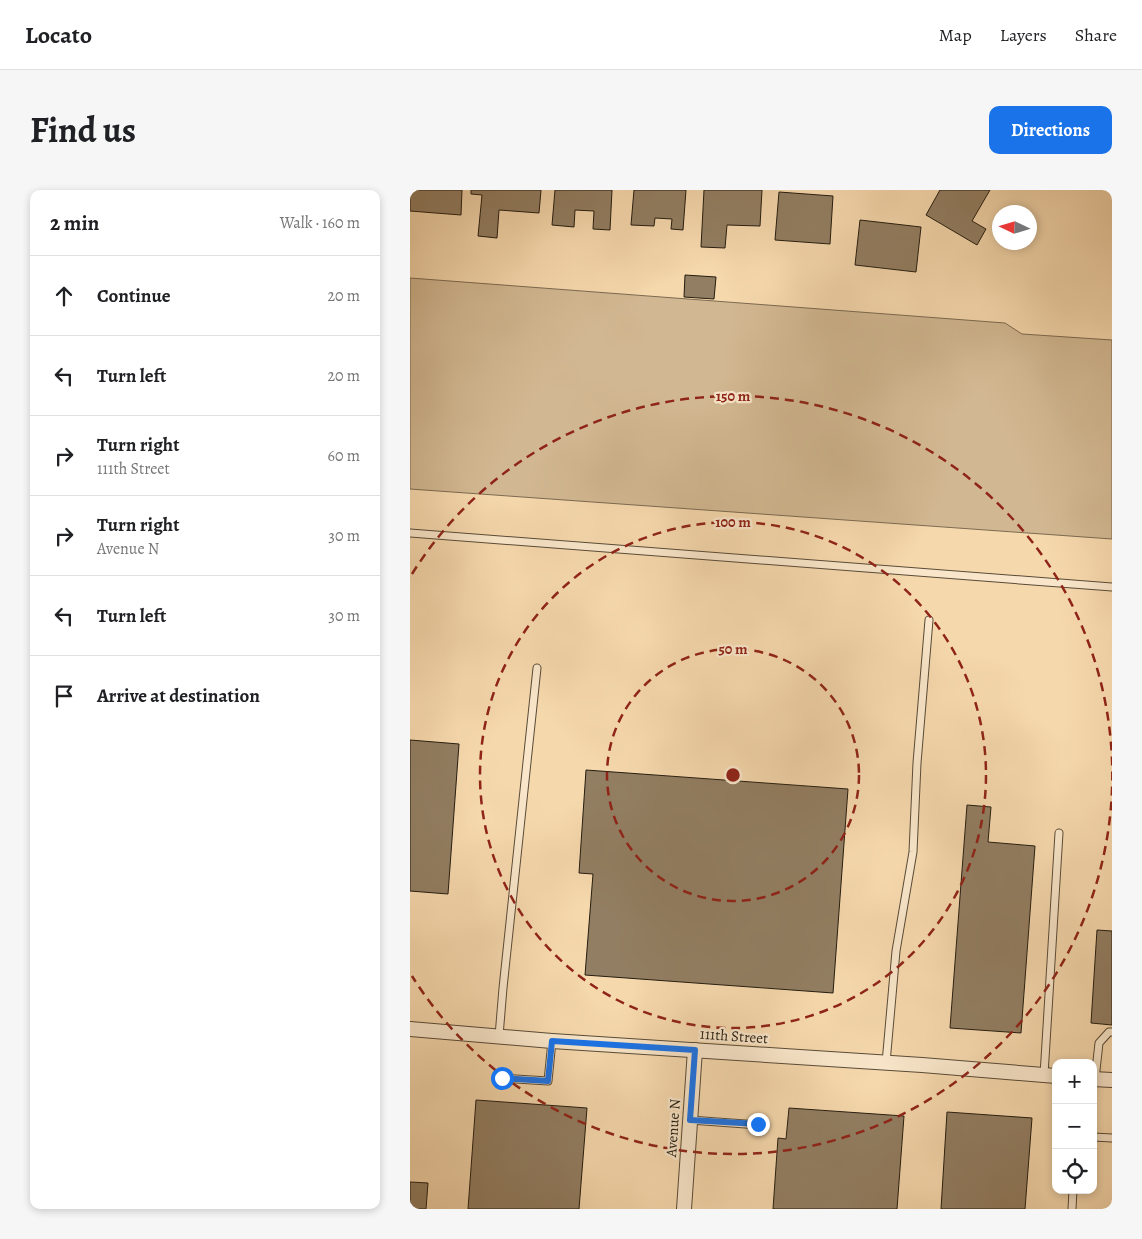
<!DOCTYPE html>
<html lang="en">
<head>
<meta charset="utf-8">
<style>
  body { margin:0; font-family:Alegreya,serif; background:#f6f6f6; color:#202124 }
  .controls { position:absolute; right:15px; bottom:15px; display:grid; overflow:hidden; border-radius:10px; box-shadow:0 2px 8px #0003 }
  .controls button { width:45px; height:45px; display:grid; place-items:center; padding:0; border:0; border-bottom:1px solid #e0e0e0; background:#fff; color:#202124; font:25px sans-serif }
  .compass { position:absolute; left:582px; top:15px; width:45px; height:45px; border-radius:50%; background:#fff; box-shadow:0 2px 8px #0003; rotate:274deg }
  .stop { position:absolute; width:15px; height:15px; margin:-11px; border:4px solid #1a73e8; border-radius:50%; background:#fff }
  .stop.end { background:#1a73e8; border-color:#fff; box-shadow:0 1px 5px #0008 }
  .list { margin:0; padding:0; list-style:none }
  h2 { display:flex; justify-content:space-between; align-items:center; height:65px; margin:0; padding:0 20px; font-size:21px }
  h2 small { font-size:16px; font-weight:400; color:#757577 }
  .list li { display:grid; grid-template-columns:32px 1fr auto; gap:15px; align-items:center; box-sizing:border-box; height:80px; padding:0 20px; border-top:1px solid #e0e0e0 }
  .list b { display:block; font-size:19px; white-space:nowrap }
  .list p { margin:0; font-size:16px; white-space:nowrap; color:#757577 }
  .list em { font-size:16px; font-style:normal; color:#757577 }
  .icon { flex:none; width:28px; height:28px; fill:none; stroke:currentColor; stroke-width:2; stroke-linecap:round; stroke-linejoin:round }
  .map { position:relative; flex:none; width:702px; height:1019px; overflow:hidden; border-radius:10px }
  header { display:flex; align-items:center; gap:30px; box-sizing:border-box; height:70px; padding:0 25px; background:#fff; border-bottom:1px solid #e0e0e0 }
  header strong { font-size:24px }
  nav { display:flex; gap:28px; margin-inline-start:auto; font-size:18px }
  .intro { display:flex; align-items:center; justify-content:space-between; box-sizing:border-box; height:120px; padding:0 30px }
  h1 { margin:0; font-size:35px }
  .button { padding:12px 22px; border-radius:10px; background:#1a73e8; color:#fff; font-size:18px; font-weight:700 }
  main { display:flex; gap:30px; padding:0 30px }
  aside { flex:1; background:#fff; border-radius:10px; box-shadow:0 2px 8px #0003 }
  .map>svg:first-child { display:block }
</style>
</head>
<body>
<header>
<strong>Locato</strong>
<nav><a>Map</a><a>Layers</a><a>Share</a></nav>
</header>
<div class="intro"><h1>Find us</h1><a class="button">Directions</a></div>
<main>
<aside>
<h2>2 min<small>Walk · 160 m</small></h2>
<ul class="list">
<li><svg class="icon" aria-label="ahead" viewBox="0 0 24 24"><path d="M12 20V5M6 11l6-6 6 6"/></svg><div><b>Continue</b></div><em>20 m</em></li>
<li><svg class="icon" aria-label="left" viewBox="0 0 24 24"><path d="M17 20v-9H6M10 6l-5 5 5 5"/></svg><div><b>Turn left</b></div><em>20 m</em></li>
<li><svg class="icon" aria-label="right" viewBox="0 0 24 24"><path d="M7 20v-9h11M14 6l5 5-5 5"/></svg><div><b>Turn right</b><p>111th Street</p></div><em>60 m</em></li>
<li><svg class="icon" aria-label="right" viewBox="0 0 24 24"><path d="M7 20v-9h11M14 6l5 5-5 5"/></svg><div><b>Turn right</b><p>Avenue N</p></div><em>30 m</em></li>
<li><svg class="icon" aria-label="left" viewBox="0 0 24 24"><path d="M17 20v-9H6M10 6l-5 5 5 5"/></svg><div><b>Turn left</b></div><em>30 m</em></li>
<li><svg class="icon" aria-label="arrive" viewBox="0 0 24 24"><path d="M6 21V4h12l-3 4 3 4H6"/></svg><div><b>Arrive at destination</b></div></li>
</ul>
</aside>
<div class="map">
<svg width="702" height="1019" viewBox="0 0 702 1019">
  <rect width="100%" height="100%" fill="#f6d8ad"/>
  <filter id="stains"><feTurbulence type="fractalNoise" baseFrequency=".004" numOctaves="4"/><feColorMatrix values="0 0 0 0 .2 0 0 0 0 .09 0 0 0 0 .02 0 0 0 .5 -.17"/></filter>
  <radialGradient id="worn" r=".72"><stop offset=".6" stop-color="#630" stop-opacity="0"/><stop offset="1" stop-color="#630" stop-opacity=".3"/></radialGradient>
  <polygon fill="#d2b892" stroke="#7c6a51" points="0,88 595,133 612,144 702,150 702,349 0,299"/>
  <g fill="#927e62" stroke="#251c10">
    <polygon points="0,0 52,0 51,25 0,21"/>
    <polygon points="61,0 131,0 129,23 89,20 87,48 68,46 72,5 61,4"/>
    <polygon points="145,0 202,0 200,40 183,39 184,21 165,20 164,37 142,35"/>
    <polygon points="224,0 276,0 273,40 261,39 262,29 245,28 244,36 221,35"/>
    <polygon points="294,0 352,0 350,36 317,35 315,58 291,57"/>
    <polygon points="530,0 580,0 562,31 576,39 567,55 516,25"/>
    <polygon points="369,2 423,6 420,54 365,50"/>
    <polygon points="450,30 511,37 506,82 445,75"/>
    <polygon points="275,85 306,87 304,109 274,107"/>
    <polygon points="0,550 49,554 38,704 0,701"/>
    <polygon points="176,580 438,599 423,803 175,785 183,684 169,683"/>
    <polygon points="557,615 581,617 578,652 625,656 611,843 540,838"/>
    <polygon points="687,740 702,741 702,835 681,833"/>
    <polygon points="66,910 177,918 169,1019 58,1019"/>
    <polygon points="379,918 494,926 487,1019 363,1019 368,948 376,949"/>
    <polygon points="537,922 622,928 615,1019 531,1019"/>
    <polygon points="0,992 18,993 16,1019 0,1019"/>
  </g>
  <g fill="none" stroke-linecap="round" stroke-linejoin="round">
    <defs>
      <g id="service">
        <polyline points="0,343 702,397"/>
        <polyline points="89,846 93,798 127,478"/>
        <polyline points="476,873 486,761 503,662 507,573 519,430"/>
        <polyline points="634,885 649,643"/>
        <polyline points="92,888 138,891 142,851"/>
        <polyline points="685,889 689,853 699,842 702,842"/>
        <polyline points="280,930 349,935"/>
        <polyline points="683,947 702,948"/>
        <polyline points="662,1019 663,1000"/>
      </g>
      <g id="minor">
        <polyline points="0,839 142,851 512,875 646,886"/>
        <polyline points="683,889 702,890"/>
        <polyline points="274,1019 285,860"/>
      </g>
    </defs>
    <use href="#service" stroke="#594b37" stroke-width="9"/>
    <use href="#minor" stroke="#594b37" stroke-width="16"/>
    <use href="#service" stroke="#f9e6ca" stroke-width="7"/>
    <use href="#minor" stroke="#f9e6ca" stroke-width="14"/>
  </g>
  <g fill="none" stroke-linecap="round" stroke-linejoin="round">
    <polyline stroke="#1a73e8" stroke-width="6" points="92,888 138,891 142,851 285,860 280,930 348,934"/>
  </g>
  <g fill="none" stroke="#8f2418" stroke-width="2.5" stroke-dasharray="9 6">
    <circle cx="323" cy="585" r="126"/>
    <circle cx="323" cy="585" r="253"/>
    <path d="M2 384A379 379 0 1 1 2 786"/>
  </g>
  <g text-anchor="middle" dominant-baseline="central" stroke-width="4.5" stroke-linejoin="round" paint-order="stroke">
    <g font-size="15" fill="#251c10" stroke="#f9e6ca">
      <text transform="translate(324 846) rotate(4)">111th Street</text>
      <text transform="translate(263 938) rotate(-86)">Avenue N</text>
    </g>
  </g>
  <circle cx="323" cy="585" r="8" fill="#8f2418" stroke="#f9e6ca" stroke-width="2.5"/>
  <g font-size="15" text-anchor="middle" font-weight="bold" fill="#8f2418" stroke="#f9e6ca" stroke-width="4.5" stroke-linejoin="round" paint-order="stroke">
    <text x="323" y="211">150 m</text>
    <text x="323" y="337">100 m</text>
    <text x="323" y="464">50 m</text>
  </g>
  <rect width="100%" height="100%" filter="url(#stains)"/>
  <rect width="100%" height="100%" fill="url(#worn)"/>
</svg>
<div class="controls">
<button>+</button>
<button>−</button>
<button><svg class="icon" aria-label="locate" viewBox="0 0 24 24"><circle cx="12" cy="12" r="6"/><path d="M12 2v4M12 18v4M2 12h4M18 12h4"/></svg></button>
</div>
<svg class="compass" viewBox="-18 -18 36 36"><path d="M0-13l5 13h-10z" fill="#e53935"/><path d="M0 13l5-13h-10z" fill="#757577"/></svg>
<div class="stop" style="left:92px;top:888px"></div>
<div class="stop end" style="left:348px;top:934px"></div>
</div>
</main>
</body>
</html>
